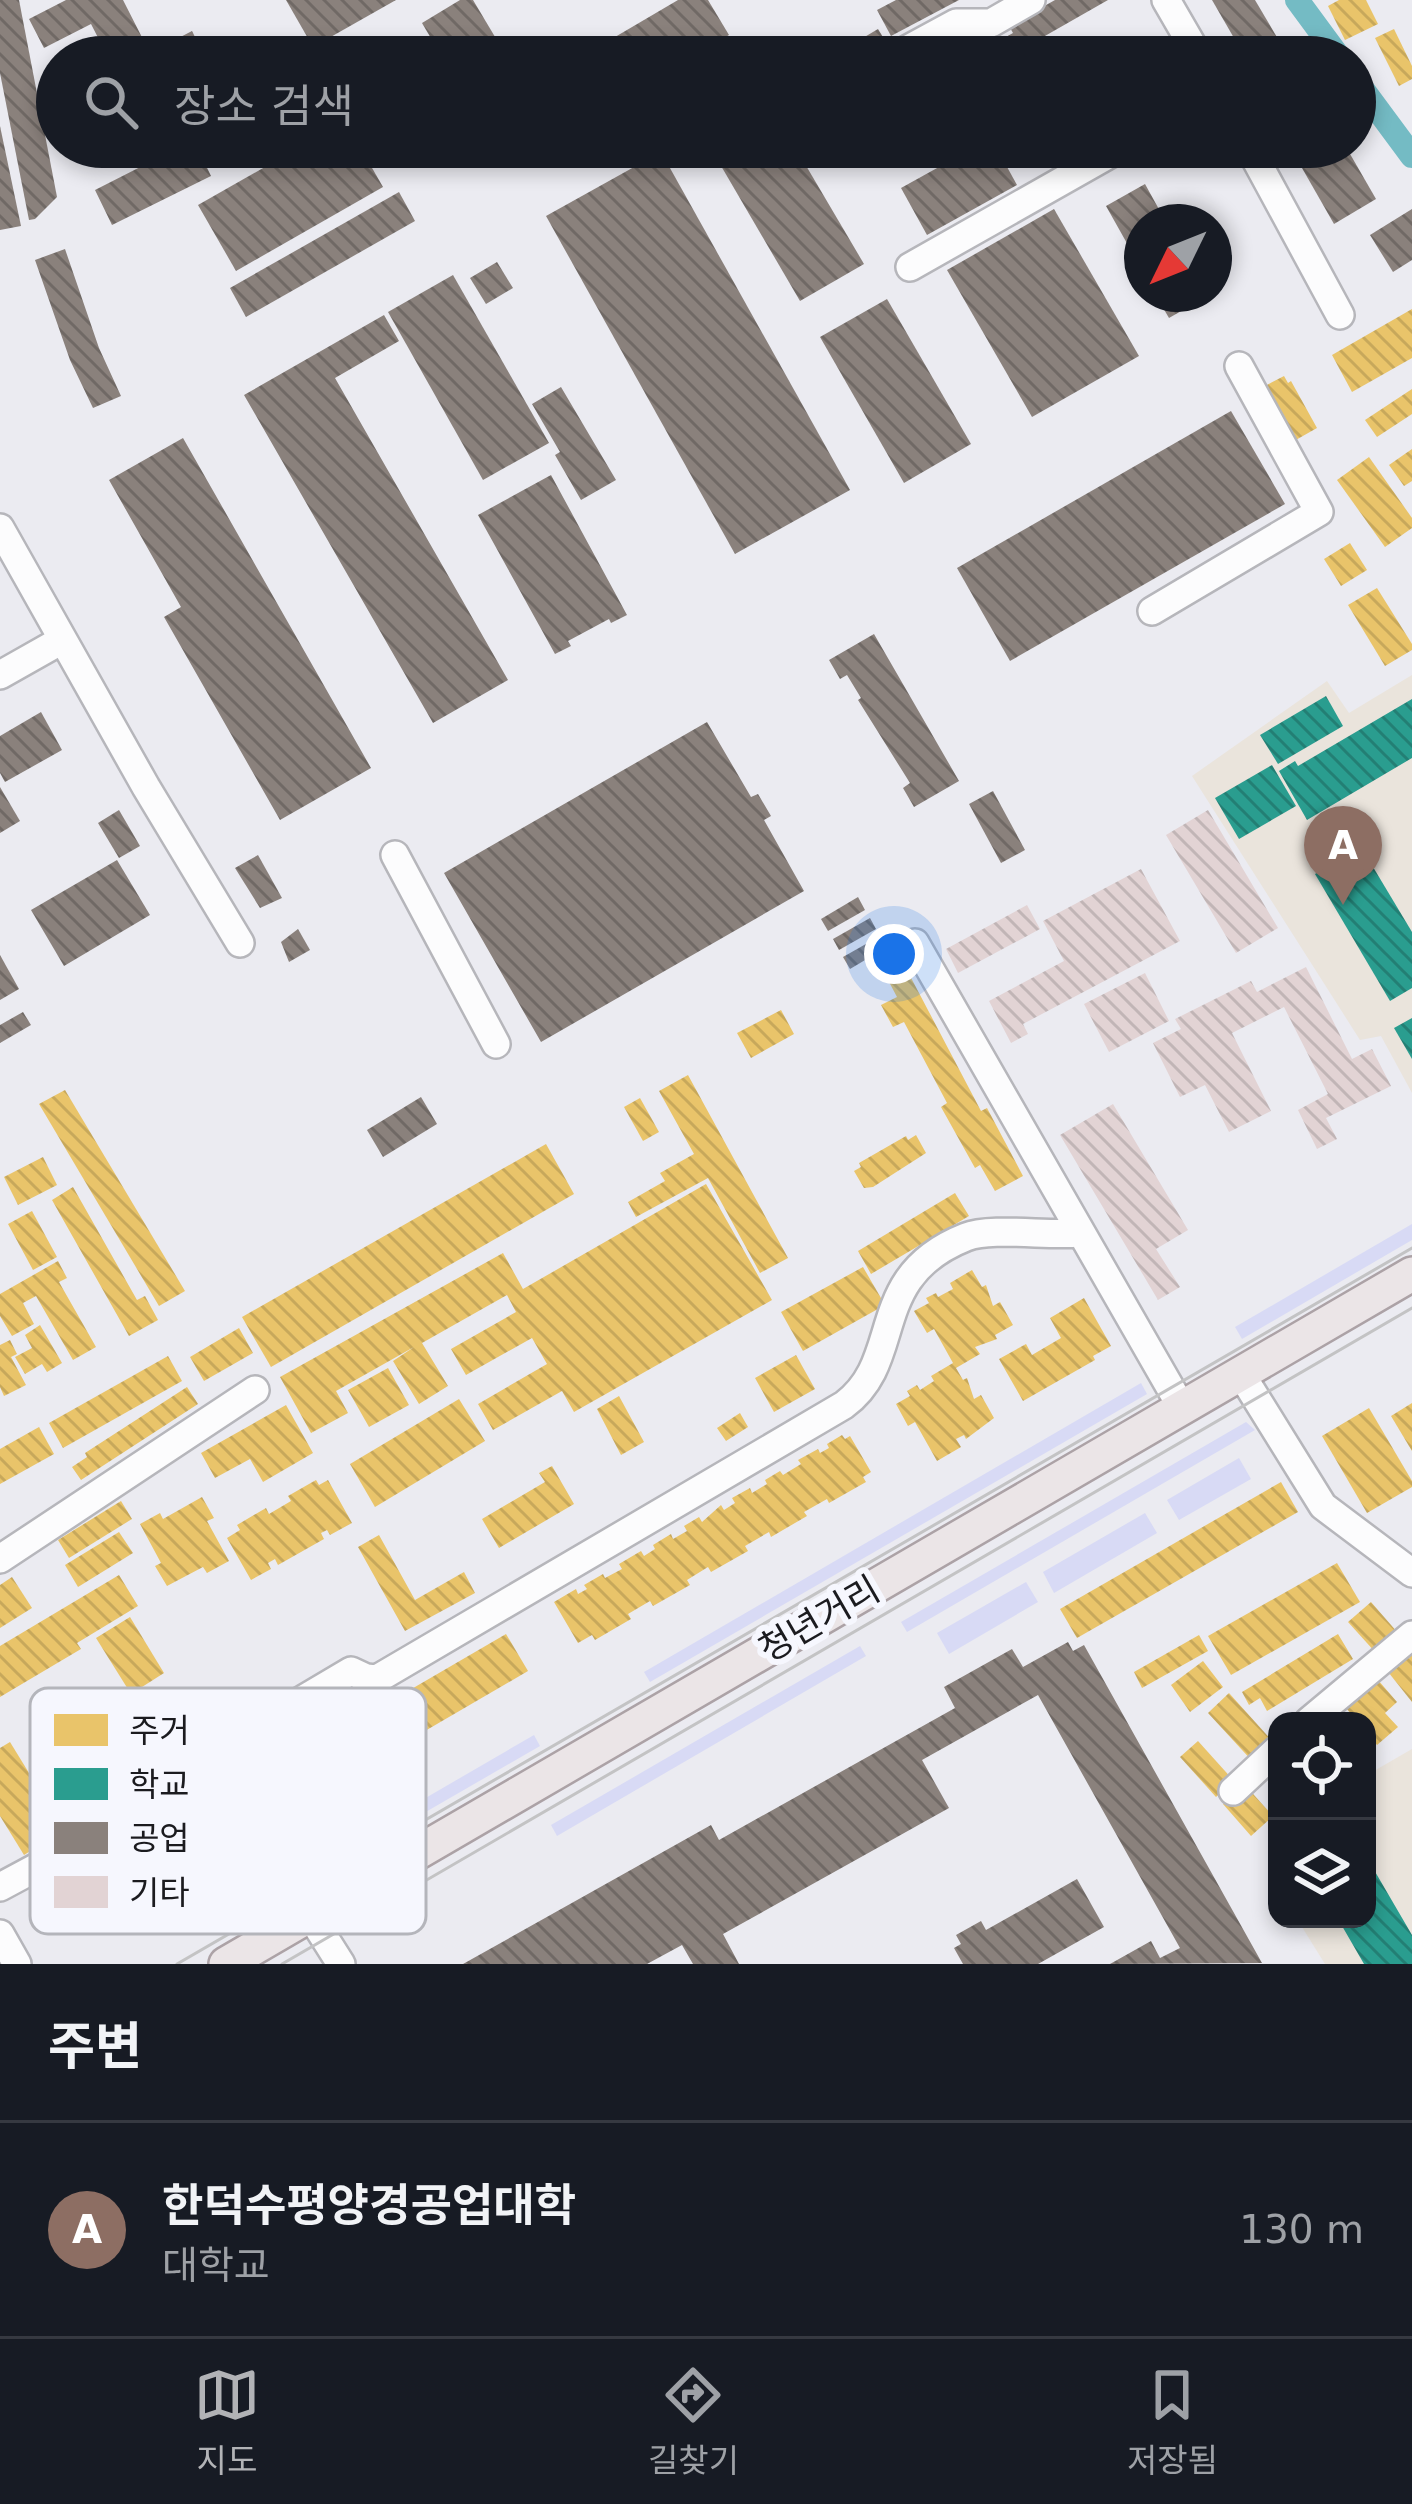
<!DOCTYPE html>
<html lang="ko">
<head>
<meta charset="utf-8">
<style>
  body { margin:0; font-family:"DejaVu Sans","Noto Sans KR",sans-serif; background:#20242c; color:#f1f3f6 }
  .controls { position:absolute; right:36px; bottom:36px; display:grid; overflow:hidden; border-radius:24px; box-shadow:0 6px 18px #0003 }
  .controls button { width:108px; height:108px; display:grid; place-items:center; padding:0; border:0; border-bottom:3px solid #363941; background:#171b24; color:#f1f3f6; font:60px sans-serif }
  .compass { position:absolute; left:1124px; top:204px; width:108px; height:108px; border-radius:50%; background:#171b24; box-shadow:0 6px 18px #0003; rotate:227deg }
  .you { position:absolute; left:894px; top:954px; width:42px; height:42px; margin:-30px; border:9px solid #fff; border-radius:50%; background:#1a73e8; box-shadow:0 0 0 18px #1a73e833 }
  .badge { display:grid; place-items:center; width:78px; height:78px; border-radius:50%; background:#b2b3b6; color:#fff; font-size:39px; font-weight:700 }
  .pin { position:absolute; translate:-50% -99px; filter:drop-shadow(0 3px 6px #0008) }
  .pin::after { content:''; position:absolute; top:63px; width:42px; height:36px; background:inherit; clip-path:polygon(0 0,100% 0,50% 100%) }
  .list { margin:0; padding:0; list-style:none }
  h2 { display:flex; justify-content:space-between; align-items:center; height:156px; margin:0; padding:0 48px; font-size:51px }
  h2 small { font-size:39px; font-weight:400; color:#9ea1a6 }
  .list li { display:grid; grid-template-columns:78px 1fr auto; gap:36px; align-items:center; box-sizing:border-box; height:216px; padding:0 48px; border-top:3px solid #363941 }
  .list b { display:block; font-size:45px; white-space:nowrap }
  .list p { margin:0; font-size:39px; white-space:nowrap; color:#9ea1a6 }
  .list em { font-size:39px; font-style:normal; color:#9ea1a6 }
  .icon { flex:none; width:66px; height:66px; fill:none; stroke:currentColor; stroke-width:2; stroke-linecap:round; stroke-linejoin:round }
  .map { position:relative; flex:none; width:1412px; height:1964px; overflow:hidden }
  .search { position:absolute; background:#171b24; box-shadow:0 6px 18px #0003; left:36px; right:36px; top:36px; height:132px; display:flex; align-items:center; gap:30px; box-sizing:border-box; padding:0 42px; border-radius:66px; color:#9ea1a6; font-size:45px }
  .sheet { height:372px; background:#171b24 }
  nav { display:flex; justify-content:space-around; align-items:center; box-sizing:border-box; height:168px; border-top:3px solid #363941; background:#171b24; font-size:33px; color:#9ea1a6 }
  nav a { display:grid; justify-items:center; gap:6px }
  nav .on { color:#b2b3b6 }
  .map>svg:first-child { display:block }
</style>
</head>
<body>
<div class="map">
<svg width="1412" height="1964" viewBox="0 0 1412 1964">
  <defs>
    <pattern id="homes-back-hatch" width="6" height="6" patternUnits="userSpaceOnUse" patternTransform="scale(3)"><rect width="6" height="6" fill="#e9c46a"/><path d="M-1 5l2 2M0 0l6 6M5-1l2 2" fill="none" stroke="#c7a85b"/></pattern>
    <pattern id="schools-back-hatch" width="6" height="6" patternUnits="userSpaceOnUse" patternTransform="scale(3)"><rect width="6" height="6" fill="#2a9d8f"/><path d="M-1 5l2 2M0 0l6 6M5-1l2 2" fill="none" stroke="#237f74"/></pattern>
    <pattern id="industry-back-hatch" width="6" height="6" patternUnits="userSpaceOnUse" patternTransform="scale(3)"><rect width="6" height="6" fill="#8a817c"/><path d="M-1 5l2 2M0 0l6 6M5-1l2 2" fill="none" stroke="#706965"/></pattern>
    <pattern id="building-back-hatch" width="6" height="6" patternUnits="userSpaceOnUse" patternTransform="scale(3)"><rect width="6" height="6" fill="#e2d3d4"/><path d="M-1 5l2 2M0 0l6 6M5-1l2 2" fill="none" stroke="#c1b5b6"/></pattern>
  </defs>
  <rect width="100%" height="100%" fill="#ebebf1"/>
  <g fill="#eae4dc">
    <polygon points="1412,675 1412,1093 1381,1036 1360,1040 1192,776 1327,681 1349,713"/>
    <polygon points="1412,1749 1412,1964 1325,1964 1297,1919 1367,1919 1367,1775"/>
  </g>
  <g fill="#d8daf5">
    <polygon points="1412,1224 1412,1240 1242,1339 1235,1327"/>
    <polygon points="1141,1383 1147,1394 650,1682 644,1672"/>
    <polygon points="1246,1422 1255,1430 907,1632 901,1622"/>
    <polygon points="1239,1458 1251,1479 1179,1520 1167,1500"/>
    <polygon points="1145,1513 1157,1533 1054,1593 1043,1572"/>
    <polygon points="1026,1582 1038,1602 949,1654 937,1633"/>
    <polygon points="860,1646 866,1656 557,1836 551,1825"/>
    <polygon points="534,1735 540,1746 268,1903 262,1893"/>
  </g>
  <g fill="url(#homes-back-hatch)">
    <polygon points="1339,0 1366,0 1378,24 1345,40 1328,6"/>
    <polygon points="1394,29 1412,66 1412,79 1399,86 1375,38"/>
    <polygon points="1412,309 1412,358 1352,392 1332,355"/>
    <polygon points="1284,376 1288,383 1291,381 1317,428 1294,441 1265,386"/>
    <polygon points="1412,389 1412,414 1377,437 1365,420"/>
    <polygon points="1412,449 1412,481 1404,486 1389,465"/>
    <polygon points="1369,457 1412,518 1412,528 1385,547 1337,480"/>
    <polygon points="1350,543 1367,570 1341,586 1324,559"/>
    <polygon points="1377,588 1412,644 1412,650 1385,666 1348,605"/>
    <polygon points="898,953 981,1111 987,1108 1023,1176 995,1191 980,1165 975,1168 941,1107 947,1103 904,1022 893,1027 881,1005 897,997 879,963"/>
    <polygon points="781,1010 794,1034 751,1058 737,1033"/>
    <polygon points="688,1075 788,1258 760,1273 708,1178 636,1217 628,1202 665,1181 660,1173 694,1154 659,1091"/>
    <polygon points="65,1090 185,1291 159,1306 39,1104"/>
    <polygon points="640,1098 659,1132 643,1141 624,1107"/>
    <polygon points="916,1135 926,1153 873,1187 864,1188 854,1171 861,1167 859,1163 906,1136 908,1140"/>
    <polygon points="546,1144 574,1194 271,1367 242,1317"/>
    <polygon points="43,1157 57,1185 18,1205 4,1177"/>
    <polygon points="706,1184 772,1300 574,1412 562,1391 493,1430 478,1404 547,1364 532,1338 466,1375 451,1349 516,1312 507,1295 422,1343 448,1386 419,1404 393,1361 414,1347 336,1391 348,1413 311,1433 280,1377 503,1253 523,1289"/>
    <polygon points="73,1187 137,1300 145,1296 158,1320 129,1336 52,1200"/>
    <polygon points="955,1193 969,1216 871,1274 858,1251"/>
    <polygon points="32,1211 57,1257 33,1270 8,1224"/>
    <polygon points="58,1261 67,1278 59,1282 96,1347 73,1360 36,1296 23,1303 34,1324 12,1336 0,1316 0,1294"/>
    <polygon points="863,1267 885,1305 803,1351 781,1312"/>
    <polygon points="972,1270 982,1287 986,1285 993,1306 1000,1302 1013,1325 995,1335 997,1339 975,1347 980,1354 956,1368 963,1380 967,1378 974,1399 981,1395 994,1418 966,1439 964,1435 956,1439 961,1447 937,1461 915,1422 908,1426 896,1404 910,1396 907,1391 917,1385 920,1390 934,1381 931,1376 953,1363 934,1329 927,1333 914,1311 929,1303 926,1298 936,1293 938,1297 953,1289 950,1283"/>
    <polygon points="1084,1298 1111,1346 1093,1356 1095,1360 1023,1401 999,1359 1026,1344 1032,1355 1061,1338 1050,1318"/>
    <polygon points="40,1325 62,1363 47,1372 42,1364 25,1374 15,1357 32,1348 25,1335"/>
    <polygon points="239,1328 253,1353 204,1381 190,1357"/>
    <polygon points="10,1340 17,1354 11,1357 26,1385 4,1396 0,1387 0,1345"/>
    <polygon points="796,1355 815,1389 774,1412 755,1378"/>
    <polygon points="168,1356 182,1381 63,1448 49,1423"/>
    <polygon points="388,1368 409,1405 369,1427 348,1390"/>
    <polygon points="187,1387 198,1404 81,1480 72,1467 87,1457 85,1453"/>
    <polygon points="619,1396 644,1442 621,1455 597,1409"/>
    <polygon points="459,1399 485,1441 375,1507 350,1464"/>
    <polygon points="1412,1403 1412,1451 1391,1416"/>
    <polygon points="286,1405 313,1453 263,1482 250,1459 215,1478 201,1453"/>
    <polygon points="1369,1408 1412,1481 1412,1487 1367,1513 1322,1436"/>
    <polygon points="740,1413 748,1427 726,1441 717,1428"/>
    <polygon points="39,1427 54,1454 0,1484 0,1449"/>
    <polygon points="842,1435 845,1439 850,1436 871,1472 863,1477 866,1482 829,1503 827,1499 804,1512 807,1516 771,1537 769,1532 745,1546 748,1551 711,1572 708,1567 687,1580 690,1585 653,1606 650,1601 628,1614 631,1619 595,1640 592,1635 578,1643 554,1602 576,1589 578,1594 587,1589 584,1585 603,1574 605,1578 622,1569 619,1564 641,1551 644,1556 655,1549 653,1545 671,1534 673,1539 687,1531 684,1526 699,1517 702,1522 721,1505 724,1510 735,1503 732,1498 750,1488 752,1493 767,1484 765,1480 780,1471 783,1475 801,1464 798,1460 818,1449 820,1453 829,1448 827,1444"/>
    <polygon points="552,1466 574,1504 499,1548 482,1519 545,1482 539,1473"/>
    <polygon points="316,1480 319,1485 328,1480 352,1523 330,1535 327,1530 321,1533 324,1539 278,1565 275,1559 268,1563 271,1569 251,1580 227,1538 240,1530 237,1525 266,1508 269,1514 291,1501 288,1496"/>
    <polygon points="1281,1482 1298,1512 1077,1638 1060,1609"/>
    <polygon points="202,1497 214,1518 207,1521 229,1561 207,1573 203,1567 167,1586 155,1566 161,1563 140,1524 160,1513 163,1519"/>
    <polygon points="121,1501 132,1519 69,1558 58,1540"/>
    <polygon points="119,1532 133,1553 78,1587 65,1565"/>
    <polygon points="379,1535 415,1600 464,1572 475,1593 405,1631 358,1547"/>
    <polygon points="1337,1563 1360,1602 1231,1675 1208,1636"/>
    <polygon points="119,1575 138,1606 77,1643 81,1649 0,1697 0,1646"/>
    <polygon points="12,1577 32,1608 0,1628 0,1585"/>
    <polygon points="1371,1602 1398,1633 1376,1653 1348,1622"/>
    <polygon points="130,1617 164,1673 131,1694 96,1638"/>
    <polygon points="506,1634 528,1671 236,1841 214,1804"/>
    <polygon points="1338,1634 1353,1659 1267,1711 1260,1698 1249,1705 1242,1692"/>
    <polygon points="1199,1635 1208,1651 1142,1688 1134,1672"/>
    <polygon points="1412,1652 1412,1702 1381,1663"/>
    <polygon points="1203,1661 1223,1687 1190,1712 1171,1685"/>
    <polygon points="1372,1673 1397,1702 1385,1713 1398,1727 1377,1745 1367,1733 1367,1721 1357,1721 1340,1701"/>
    <polygon points="1229,1693 1275,1744 1254,1763 1208,1713"/>
    <polygon points="1198,1741 1234,1781 1216,1797 1180,1757"/>
    <polygon points="10,1742 64,1830 24,1855 0,1816 0,1748"/>
    <polygon points="1245,1785 1273,1816 1251,1836 1223,1804"/>
  </g>
  <g fill="url(#schools-back-hatch)">
    <polygon points="1326,696 1343,726 1278,764 1260,735"/>
    <polygon points="1412,699 1412,758 1307,820 1279,771 1295,761 1298,766"/>
    <polygon points="1272,765 1296,806 1239,839 1215,798"/>
    <polygon points="1361,847 1412,932 1412,988 1390,1001 1315,874"/>
    <polygon points="1412,1018 1412,1059 1394,1028"/>
    <polygon points="1370,1863 1412,1935 1412,1964 1364,1964 1338,1919 1367,1919 1367,1865"/>
  </g>
  <g fill="url(#industry-back-hatch)">
    <polygon points="0,0 19,0 57,197 35,219 29,220 0,73"/>
    <polygon points="66,0 123,0 152,57 108,57 91,24 44,48 29,19"/>
    <polygon points="286,0 396,0 313,47"/>
    <polygon points="460,0 473,0 507,57 442,57 422,23"/>
    <polygon points="678,0 708,0 729,35 692,57 581,57"/>
    <polygon points="896,0 959,0 891,36 877,10"/>
    <polygon points="1055,0 1108,0 1008,57 970,57 1013,33 1009,26"/>
    <polygon points="1212,0 1255,0 1281,44 1258,57 1245,57"/>
    <polygon points="878,29 895,57 831,57"/>
    <polygon points="192,31 205,57 174,57 167,44"/>
    <polygon points="0,126 21,226 0,230"/>
    <polygon points="150,147 197,147 211,176 112,225 95,190 156,159"/>
    <polygon points="300,147 360,147 383,187 236,271 198,205"/>
    <polygon points="710,147 795,147 864,264 800,301"/>
    <polygon points="885,147 927,147 896,165"/>
    <polygon points="975,147 996,147 1017,185 927,235 901,188"/>
    <polygon points="1290,147 1346,147 1376,199 1334,224"/>
    <polygon points="661,152 850,490 735,554 546,216"/>
    <polygon points="1145,184 1166,222 1142,222 1142,270 1106,206"/>
    <polygon points="399,192 415,221 246,317 230,288"/>
    <polygon points="1054,209 1139,356 1032,417 947,270"/>
    <polygon points="1412,209 1412,260 1393,272 1370,235"/>
    <polygon points="65,249 99,348 121,396 93,408 70,360 35,260"/>
    <polygon points="497,262 513,288 486,304 470,278"/>
    <polygon points="453,275 549,443 483,480 388,312"/>
    <polygon points="1155,294 1211,294 1169,318"/>
    <polygon points="887,299 971,444 904,483 820,337"/>
    <polygon points="384,315 399,341 335,378 508,680 433,723 244,395"/>
    <polygon points="561,387 616,480 581,500 555,455 560,452 532,404"/>
    <polygon points="1231,411 1285,504 1010,661 957,568"/>
    <polygon points="183,438 371,768 280,820 164,617 181,607 109,480"/>
    <polygon points="551,475 627,615 611,623 609,619 568,641 571,646 555,654 478,515"/>
    <polygon points="874,634 959,781 914,807 903,788 910,783 858,700 861,698 847,675 840,679 829,660"/>
    <polygon points="41,712 62,750 5,782 0,773 0,736"/>
    <polygon points="707,722 751,797 758,794 771,816 764,820 804,891 541,1042 444,873"/>
    <polygon points="0,787 20,821 0,833"/>
    <polygon points="993,791 1025,850 1001,863 969,804"/>
    <polygon points="119,810 140,846 119,858 98,823"/>
    <polygon points="258,855 282,898 260,908 235,868"/>
    <polygon points="117,860 150,915 64,966 31,910"/>
    <polygon points="858,897 865,910 828,931 821,919"/>
    <polygon points="870,918 876,929 839,950 833,939"/>
    <polygon points="298,929 310,950 289,962 281,942"/>
    <polygon points="880,936 887,947 850,969 843,957"/>
    <polygon points="0,955 19,989 0,1000"/>
    <polygon points="23,1012 31,1025 0,1043 0,1025"/>
    <polygon points="421,1097 437,1124 383,1157 367,1130"/>
    <polygon points="1068,1642 1073,1651 1084,1645 1262,1963 1110,1964 1151,1941 1160,1958 1180,1948 1038,1695 922,1760 949,1808 723,1934 739,1964 693,1964 682,1945 647,1964 463,1964 711,1825 719,1840 955,1708 944,1687 1012,1649 1023,1667"/>
    <polygon points="1077,1879 1104,1927 1038,1964 963,1964 954,1948 961,1944 956,1935 981,1921 986,1930"/>
  </g>
  <g fill="none" stroke-linecap="round" stroke-linejoin="round">
    <g stroke="#74bbc4" stroke-width="24">
      <polyline points="1297,0 1339,57"/>
      <polyline points="1355,79 1412,156"/>
    </g>
  </g>
  <g fill="url(#building-back-hatch)">
    <polygon points="1208,810 1278,928 1236,953 1166,835"/>
    <polygon points="1141,869 1180,941 1023,1024 1028,1034 1011,1043 989,1001 1064,961 1043,921"/>
    <polygon points="1027,905 1040,929 958,973 946,949"/>
    <polygon points="1306,967 1352,1059 1372,1049 1391,1086 1326,1118 1337,1139 1317,1149 1298,1110 1328,1094 1284,1007 1232,1033 1271,1111 1229,1132 1205,1085 1180,1097 1153,1043 1181,1029 1175,1019 1251,981 1257,992"/>
    <polygon points="1145,973 1169,1021 1109,1052 1084,1004"/>
    <polygon points="1113,1104 1188,1230 1156,1249 1180,1287 1158,1300 1060,1135"/>
  </g>
  <g fill="none" stroke-linecap="round" stroke-linejoin="round">
    <defs>
      <g id="minor">
        <polyline points="1166,0 1199,57"/>
        <polyline points="908,49 956,23 991,23 1031,0"/>
        <polyline points="1249,147 1340,315"/>
        <polyline points="910,267 1122,147"/>
        <polyline points="0,528 146,787 240,943"/>
        <polyline points="1152,611 1319,512 1239,366"/>
        <polyline points="0,675 62,640"/>
        <polyline points="395,855 496,1044"/>
        <polyline points="915,943 1182,1408"/>
        <polyline points="1241,1374 1323,1506 1412,1573"/>
        <polyline points="0,1559 255,1390"/>
        <polyline points="1309,1721 1412,1635"/>
        <polyline points="1233,1791 1277,1750"/>
        <path d="M0,1887L218,1770L228,1744L351,1671L366,1678L377,1679L844,1405C906,1359 865,1277 966,1237C991,1227 1048,1236 1078,1233"/>
        <polyline points="310,1915 341,1964"/>
        <polyline points="0,1934 17,1964"/>
      </g>
      <polyline id="major" points="226,1964 1412,1274"/>
    </defs>
    <use href="#minor" stroke="#b6b6bb" stroke-width="32"/>
    <use href="#major" stroke="#aca2a6" stroke-width="38"/>
    <use href="#minor" stroke="#fcfcfd" stroke-width="27"/>
    <use href="#major" stroke="#ebe5e7" stroke-width="33"/>
    <g stroke="#c3c3c4" stroke-width="3">
      <polyline points="177,1964 1412,1248"/>
      <polyline points="282,1964 1412,1308"/>
    </g>
  </g>
  <g text-anchor="middle" dominant-baseline="central" stroke-width="12" stroke-linejoin="round" paint-order="stroke">
    <g font-size="36" fill="#1b1b1f" stroke="#f6f7fe">
      <text transform="translate(819 1619) rotate(-30)">청년거리</text>
    </g>
  </g>
  <rect x="30" y="1688" width="396" height="246" rx="18" fill="#f6f7fe" stroke="#b4b5bb" stroke-width="3"/>
  <rect x="54" y="1714" width="54" height="32" fill="#e9c46a"/>
  <rect x="54" y="1768" width="54" height="32" fill="#2a9d8f"/>
  <rect x="54" y="1822" width="54" height="32" fill="#8a817c"/>
  <rect x="54" y="1876" width="54" height="32" fill="#e2d3d4"/>
  <g font-size="33" fill="#1b1b1f">
    <text x="129" y="1742">주거</text>
    <text x="129" y="1796">학교</text>
    <text x="129" y="1850">공업</text>
    <text x="129" y="1904">기타</text>
  </g>
</svg>
<div class="controls">
<button><svg class="icon" aria-label="locate" viewBox="0 0 24 24"><circle cx="12" cy="12" r="6"/><path d="M12 2v4M12 18v4M2 12h4M18 12h4"/></svg></button>
<button><svg class="icon" aria-label="layers" viewBox="0 0 24 24"><path d="M12 4l9 5-9 5-9-5zM3 14l9 5 9-5"/></svg></button>
</div>
<svg class="compass" viewBox="-18 -18 36 36"><path d="M0-13l5 13h-10z" fill="#e53935"/><path d="M0 13l5-13h-10z" fill="#9ea1a6"/></svg>
<div class="you"></div>
<div class="pin badge" style="left:1343px;top:905px;background:#8d6e63">A</div>
<div class="search"><svg class="icon" aria-label="search" viewBox="0 0 24 24"><circle cx="10" cy="10" r="6"/><path d="M15 15l6 6"/></svg>장소 검색</div>
</div>
<section class="sheet">
<h2>주변<small></small></h2>
<ul class="list">
<li><span class="badge" style="background:#8d6e63">A</span><div><b>한덕수평양경공업대학</b><p>대학교</p></div><em>130 m</em></li>
</ul>
</section>
<nav>
<a class="on"><svg class="icon" aria-label="map" viewBox="0 0 24 24"><path d="M3 6l6-2 6 2 6-2v14l-6 2-6-2-6 2zM9 4v14M15 6v14"/></svg>지도</a>
<a><svg class="icon" aria-label="directions" viewBox="0 0 24 24"><path d="M12 3l9 9-9 9-9-9zM9 14v-3h6M13 9l2 2-2 2"/></svg>길찾기</a>
<a><svg class="icon" aria-label="saved" viewBox="0 0 24 24"><path d="M7 4h10v16l-5-4-5 4z"/></svg>저장됨</a>
</nav>
</body>
</html>
